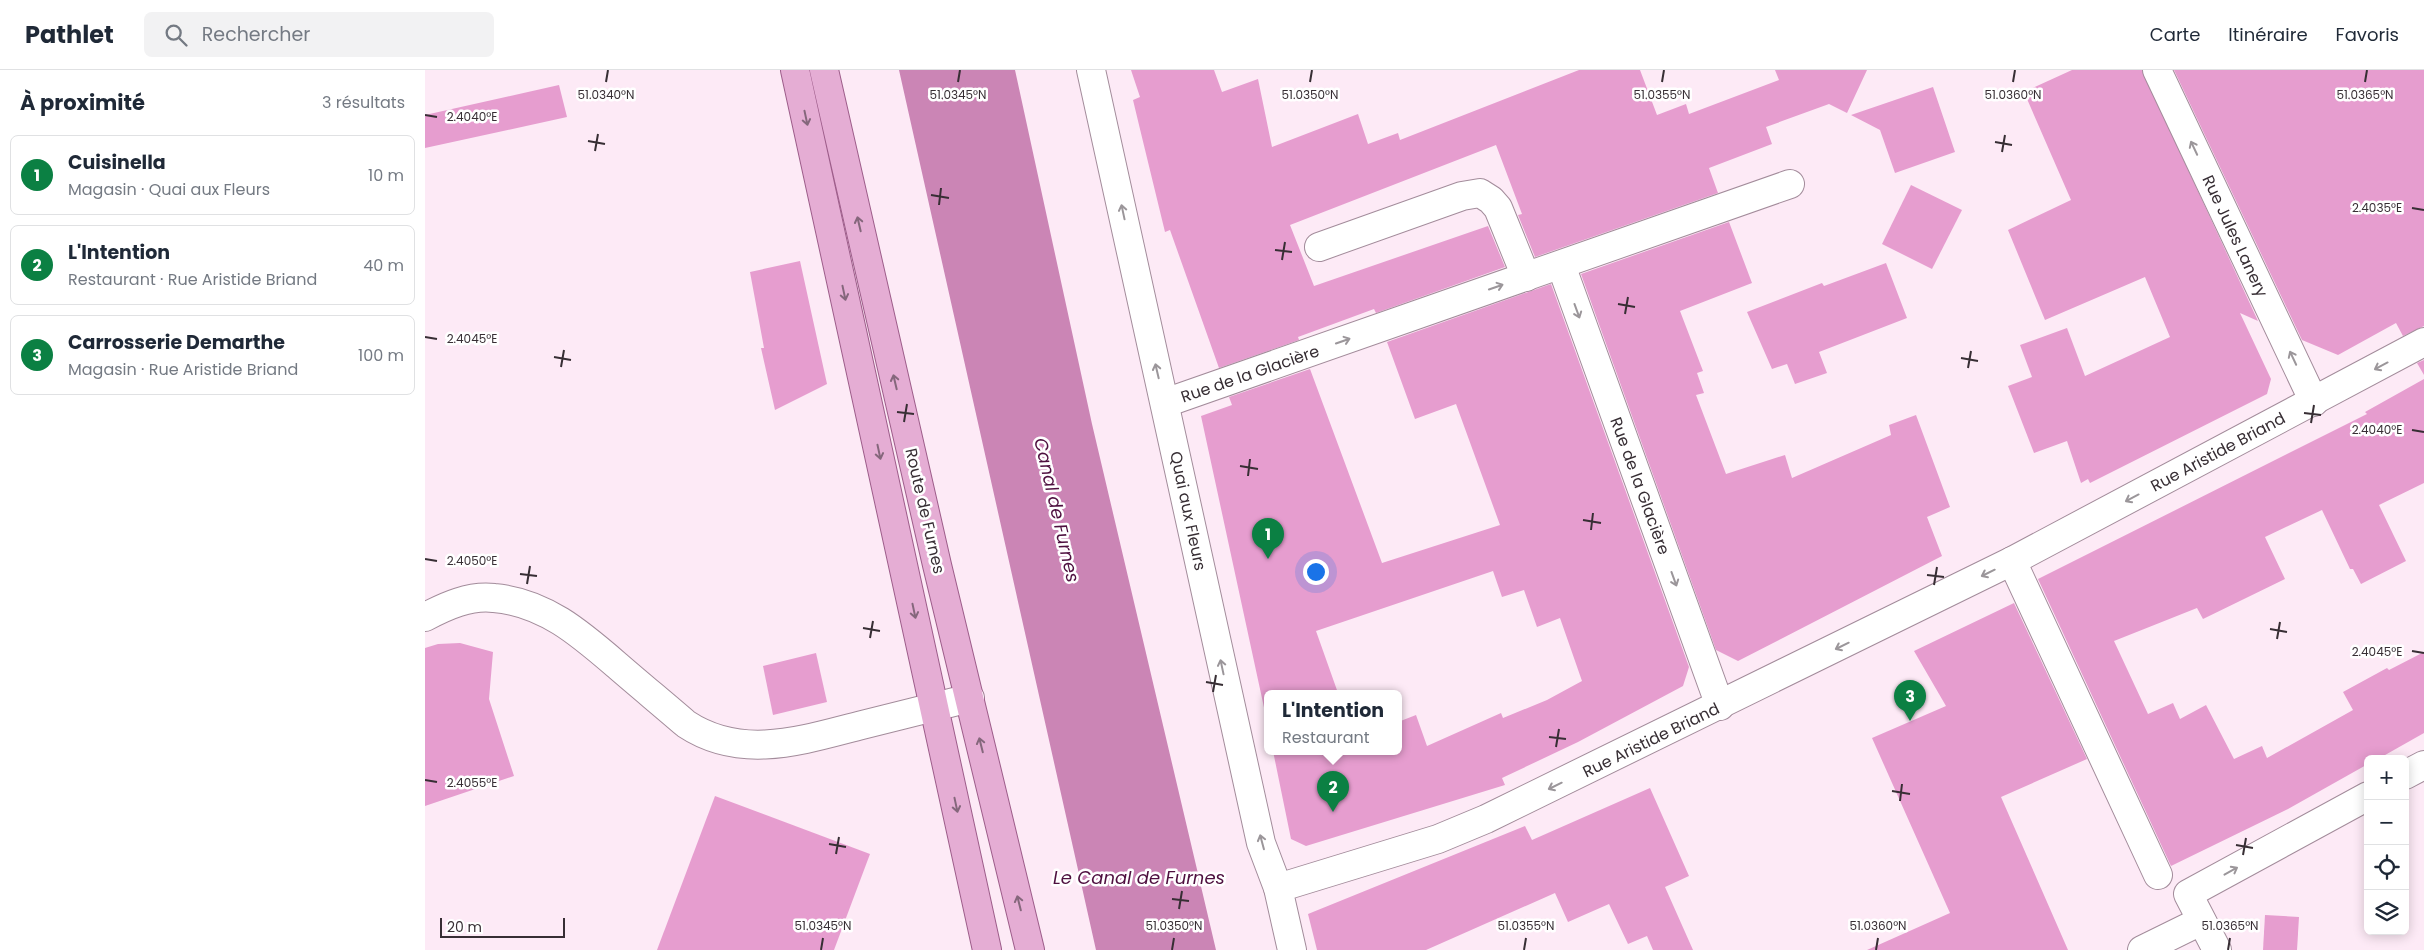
<!DOCTYPE html>
<html lang="fr">
<head>
<meta charset="utf-8">
<style>
  body { margin:0; font-family:Poppins,sans-serif; background:#f2f2f3; color:#1f2937 }
  .controls { position:absolute; right:15px; bottom:15px; display:grid; overflow:hidden; border-radius:8px; box-shadow:0 2px 12px #0003 }
  .controls button { width:45px; height:45px; display:grid; place-items:center; padding:0; border:0; border-bottom:1px solid #e0e1e3; background:#fff; color:#1f2937; font:25px sans-serif }
  .scale { position:absolute; left:15px; bottom:12px; width:125px; box-sizing:border-box; padding-left:5px; border:2px solid #372e34; border-top:0; font-size:14px; line-height:18px; white-space:nowrap; color:#372e34; -webkit-text-stroke:4px #fff; paint-order:stroke }
  .you { position:absolute; left:890px; top:501px; width:18px; height:18px; margin:-12px; border:4px solid #fff; border-radius:50%; background:#1a73e8; box-shadow:0 0 0 8px #1a73e833 }
  .badge { display:grid; place-items:center; width:32px; height:32px; border-radius:50%; background:#0b8043; color:#fff; font-size:16px; font-weight:700 }
  .pin { position:absolute; translate:-50% -41px; filter:drop-shadow(0 1px 2px #0008) }
  .pin::after { content:''; position:absolute; top:26px; width:18px; height:15px; background:inherit; clip-path:polygon(0 0,100% 0,50% 100%) }
  .popup { position:absolute; left:839px; top:620px; width:138px; height:65px; box-sizing:border-box; display:grid; place-content:center; border-radius:8px; background:#fff; filter:drop-shadow(0 1px 4px #0005); font-size:16px; white-space:nowrap; color:#747a83 }
  .popup b { font-size:19px; color:#1f2937 }
  .popup::after { content:''; position:absolute; left:50%; top:100%; margin-left:-10px; border:10px solid transparent; border-top-color:#fff }
  .list { margin:0; padding:0; list-style:none }
  h2 { display:flex; justify-content:space-between; align-items:center; height:65px; margin:0; padding:0 20px; font-size:21px }
  h2 small { font-size:16px; font-weight:400; color:#747a83 }
  .list li { display:grid; grid-template-columns:32px 1fr auto; gap:15px; align-items:center; box-sizing:border-box; height:80px; margin:0 10px 10px; padding:0 10px; border:1px solid #e0e1e3; border-radius:8px }
  .list b { display:block; font-size:19px; white-space:nowrap }
  .list p { margin:0; font-size:16px; white-space:nowrap; color:#747a83 }
  .list em { font-size:16px; font-style:normal; color:#747a83 }
  .icon { flex:none; width:28px; height:28px; fill:none; stroke:currentColor; stroke-width:2; stroke-linecap:round; stroke-linejoin:round }
  .map { position:relative; flex:none; width:1999px; height:880px; overflow:hidden }
  header { display:flex; align-items:center; gap:30px; box-sizing:border-box; height:70px; padding:0 25px; background:#fff; border-bottom:1px solid #e0e1e3 }
  header strong { font-size:24px }
  nav { display:flex; gap:28px; margin-inline-start:auto; font-size:18px }
  .search { width:350px; height:45px; background:#f2f2f3; display:flex; align-items:center; gap:12px; box-sizing:border-box; padding:0 18px; border-radius:8px; color:#747a83; font-size:19px }
  main { display:flex }
  aside { flex:1; background:#fff }
  .map>svg:first-child { display:block }
</style>
</head>
<body>
<header>
<strong>Pathlet</strong>
<div class="search"><svg class="icon" aria-label="search" viewBox="0 0 24 24"><circle cx="10" cy="10" r="6"/><path d="M15 15l6 6"/></svg>Rechercher</div>
<nav><a>Carte</a><a>Itinéraire</a><a>Favoris</a></nav>
</header>
<main>
<aside>
<h2>À proximité<small>3 résultats</small></h2>
<ul class="list">
<li><span class="badge">1</span><div><b>Cuisinella</b><p>Magasin · Quai aux Fleurs</p></div><em>10 m</em></li>
<li><span class="badge">2</span><div><b>L'Intention</b><p>Restaurant · Rue Aristide Briand</p></div><em>40 m</em></li>
<li><span class="badge">3</span><div><b>Carrosserie Demarthe</b><p>Magasin · Rue Aristide Briand</p></div><em>100 m</em></li>
</ul>
</aside>
<div class="map">
<svg width="1999" height="880" viewBox="0 0 1999 880">
  <rect width="100%" height="100%" fill="#fdeaf6"/>
  <polygon fill="#cb85b5" points="474,0 590,0 667,354 791,880 671,880"/>
  <g fill="#e69dcf">
    <polygon points="706,0 789,0 797,22 833,9 847,77 933,44 943,74 973,63 975,70 1154,0 1215,0 1232,45 1261,34 1264,44 1354,10 1350,0 1442,0 1422,43 1404,34 1341,57 1347,74 1284,98 1293,123 1110,187 1093,145 1097,144 1071,75 865,155 889,216 1063,156 1080,197 951,243 949,239 873,267 874,270 794,298 745,160 740,162 714,55 708,30 715,27"/>
    <polygon points="1647,0 1717,0 1833,251 1815,243 1846,309 1842,324 1665,413 1663,409 1656,413 1642,371 1609,383 1583,316 1607,307 1595,275 1642,258 1660,306 1745,267 1720,207 1620,250 1583,160 1646,130 1599,22"/>
    <polygon points="1749,0 1999,0 1999,256 1978,266 1971,253 1913,285 1877,270"/>
    <polygon points="134,15 142,47 0,78 0,45"/>
    <polygon points="1508,17 1530,82 1470,103 1455,60 1426,45"/>
    <polygon points="1486,115 1537,140 1507,199 1457,174"/>
    <polygon points="1304,152 1327,213 1255,241 1278,301 1272,303 1279,323 1271,325 1301,404 1360,385 1367,408 1466,365 1464,355 1491,345 1525,437 1502,447 1517,486 1313,591 1291,580 1156,204"/>
    <polygon points="375,191 402,314 350,340 336,278 339,278 325,202"/>
    <polygon points="1461,193 1482,248 1394,282 1402,303 1370,314 1362,294 1347,299 1322,242 1397,213 1399,216"/>
    <polygon points="1126,214 1264,597 1258,616 1153,672 1077,708 1080,715 881,776 866,769 848,681 973,681 973,652 991,645 1002,676 1076,643 1078,648 1122,630 1157,611 1135,548 1112,557 1099,520 1077,527 1068,501 891,561 913,623 843,623 843,656 776,346 807,335 804,327 885,299 957,493 1075,455 1031,334 990,349 962,272"/>
    <polygon points="1999,290 1999,305 1992,293"/>
    <polygon points="1999,309 1999,413 1954,435 1981,491 1936,514 1928,499 1925,499 1897,440 1840,467 1860,509 1778,549 1772,538 1689,571 1723,644 1748,633 1755,649 1781,635 1809,689 1837,676 1842,688 1928,640 1918,622 1962,598 1964,600 1999,582 1999,663 1953,689 1943,689 1943,694 1863,739 1746,796 1613,509 1942,344 1940,342"/>
    <polygon points="1589,533 1662,689 1576,727 1643,880 1442,880 1525,843 1447,668 1521,636 1489,581"/>
    <polygon points="35,573 68,582 64,629 89,706 0,736 0,578 13,574"/>
    <polygon points="391,583 402,632 348,645 338,596"/>
    <polygon points="1225,718 1264,806 1240,817 1268,880 1228,880 1222,866 1203,874 1184,834 1143,852 1130,823 1001,880 892,880 883,844 1100,756 1107,770"/>
    <polygon points="290,726 445,784 409,880 232,880"/>
    <polygon points="1840,845 1874,847 1872,880 1838,880"/>
  </g>
  <g fill="none" stroke-linecap="round" stroke-linejoin="round">
    <defs>
      <g id="minor">
        <polyline points="666,0 836,773 853,818 867,880"/>
        <polyline points="1732,0 1889,332"/>
        <polyline points="894,177 1037,126 1055,123 1066,130 1073,138 1101,207"/>
        <polyline points="1136,195 1295,636"/>
        <polyline points="740,333 1365,114"/>
        <polyline points="1587,491 1733,805"/>
        <path d="M0,547C21,536 45,525 69,528C120,532 157,565 194,597C216,616 239,635 261,654C317,691 378,670 437,655C473,646 509,637 545,628"/>
        <polyline points="1980,705 1999,695"/>
        <polyline points="853,818 1013,769 1061,749 1587,491 1999,272"/>
        <polyline points="1717,880 1776,851"/>
        <polyline points="1792,880 1763,824 1943,726"/>
      </g>
      <g id="major">
        <polyline points="370,0 562,880"/>
        <polyline points="399,0 512,495 605,880"/>
      </g>
    </defs>
    <use href="#minor" stroke="#a38c9b" stroke-width="30"/>
    <use href="#major" stroke="#9d5d8a" stroke-width="30"/>
    <use href="#minor" stroke="#fff" stroke-width="28"/>
    <use href="#major" stroke="#e5add4" stroke-width="28"/>
  </g>
  <defs><path id="oneway-shaft" d="M-6 0H5M1.5-3L5.5 0L1.5 3" fill="none" stroke-width="1.6" stroke-linecap="round" stroke-linejoin="round" transform="scale(1.25)"/></defs>
  <g stroke="#85677c">
    <use href="#oneway-shaft" transform="translate(381 48) rotate(78)"/>
    <use href="#oneway-shaft" transform="translate(434 154) rotate(-103)"/>
    <use href="#oneway-shaft" transform="translate(419 223) rotate(78)"/>
    <use href="#oneway-shaft" transform="translate(470 312) rotate(-103)"/>
    <use href="#oneway-shaft" transform="translate(454 382) rotate(78)"/>
    <use href="#oneway-shaft" transform="translate(489 541) rotate(78)"/>
    <use href="#oneway-shaft" transform="translate(556 675) rotate(-104)"/>
    <use href="#oneway-shaft" transform="translate(531 735) rotate(78)"/>
    <use href="#oneway-shaft" transform="translate(594 833) rotate(-104)"/>
  </g>
  <g stroke="#9b969a">
    <use href="#oneway-shaft" transform="translate(1769 78) rotate(-115)"/>
    <use href="#oneway-shaft" transform="translate(698 142) rotate(-102)"/>
    <use href="#oneway-shaft" transform="translate(1071 217) rotate(-19)"/>
    <use href="#oneway-shaft" transform="translate(1152 241) rotate(70)"/>
    <use href="#oneway-shaft" transform="translate(918 271) rotate(-19)"/>
    <use href="#oneway-shaft" transform="translate(1868 288) rotate(-115)"/>
    <use href="#oneway-shaft" transform="translate(1956 296) rotate(152)"/>
    <use href="#oneway-shaft" transform="translate(732 301) rotate(-103)"/>
    <use href="#oneway-shaft" transform="translate(1707 428) rotate(152)"/>
    <use href="#oneway-shaft" transform="translate(1563 503) rotate(154)"/>
    <use href="#oneway-shaft" transform="translate(1249 509) rotate(70)"/>
    <use href="#oneway-shaft" transform="translate(1417 576) rotate(154)"/>
    <use href="#oneway-shaft" transform="translate(797 597) rotate(-102)"/>
    <use href="#oneway-shaft" transform="translate(1130 716) rotate(154)"/>
    <use href="#oneway-shaft" transform="translate(837 772) rotate(-105)"/>
    <use href="#oneway-shaft" transform="translate(1806 801) rotate(-29)"/>
  </g>
  <path fill="none" stroke="#372e34" stroke-width="2" d="M181,12L183,0M533,12L535,0M885,12L887,0M1237,12L1239,0M1588,12L1590,0M1940,12L1942,0M0,45L12,47M163,71L180,74M1570,72L1587,75M170,81L173,64M1577,82L1580,65M506,125L524,128M514,135L516,118M1987,138L1999,140M850,180L867,182M857,190L860,172M1193,234L1210,237M1200,244L1203,227M0,267L12,269M129,287L146,290M1536,288L1553,291M136,297L139,280M1543,298L1546,281M472,342L489,344M1879,343L1896,345M479,352L482,334M1886,353L1889,335M1987,360L1999,362M815,396L833,399M823,406L825,389M1158,450L1176,453M1166,460L1168,443M0,489L12,491M95,504L112,506M1502,505L1519,507M102,514L105,496M1509,515L1512,497M438,558L455,561M1845,559L1862,562M445,568L448,551M1852,569L1855,552M1987,581L1999,583M781,612L798,615M788,622L791,605M1124,667L1141,669M1131,677L1134,659M0,710L12,712M1467,721L1485,724M1475,731L1477,714M404,774L421,777M1811,775L1828,778M411,784L414,767M1818,785L1821,768M747,829L764,831M754,839L757,821M396,880L398,868M747,880L749,868M1099,880L1101,868M1451,880L1453,868M1803,880L1805,868"/>
  <g text-anchor="middle" dominant-baseline="central" stroke-width="5" stroke-linejoin="round" paint-order="stroke">
    <g font-size="16" fill="#372e34" stroke="#fff">
      <text transform="translate(1810 166) rotate(65)">Rue Jules Lanery</text>
      <text transform="translate(825 304) rotate(-19)">Rue de la Glacière</text>
      <text transform="translate(1793 382) rotate(-28)">Rue Aristide Briand</text>
      <text transform="translate(1215 416) rotate(70)">Rue de la Glacière</text>
      <text transform="translate(500 441) rotate(77)">Route de Furnes</text>
      <text transform="translate(763 441) rotate(78)">Quai aux Fleurs</text>
      <text transform="translate(1226 670) rotate(-26)">Rue Aristide Briand</text>
    </g>
    <g font-size="18" font-style="italic" fill="#4e0f3f" stroke="#fff">
      <text transform="translate(632 440) rotate(77)">Canal de Furnes</text>
      <text x="714" y="807">Le Canal de Furnes</text>
    </g>
  </g>
  <g font-size="12" text-anchor="middle" fill="#372e34" stroke="#fff" stroke-width="5" stroke-linejoin="round" paint-order="stroke">
    <text x="1588" y="29">51.0360°N</text>
    <text x="1940" y="29">51.0365°N</text>
    <text x="181" y="29">51.0340°N</text>
    <text x="533" y="29">51.0345°N</text>
    <text x="885" y="29">51.0350°N</text>
    <text x="1237" y="29">51.0355°N</text>
    <text x="47" y="51">2.4040°E</text>
    <text x="1952" y="142">2.4035°E</text>
    <text x="47" y="273">2.4045°E</text>
    <text x="1952" y="364">2.4040°E</text>
    <text x="47" y="495">2.4050°E</text>
    <text x="1952" y="586">2.4045°E</text>
    <text x="47" y="717">2.4055°E</text>
    <text x="398" y="860">51.0345°N</text>
    <text x="749" y="860">51.0350°N</text>
    <text x="1101" y="860">51.0355°N</text>
    <text x="1453" y="860">51.0360°N</text>
    <text x="1805" y="860">51.0365°N</text>
  </g>
</svg>
<div class="controls">
<button>+</button>
<button>−</button>
<button><svg class="icon" aria-label="locate" viewBox="0 0 24 24"><circle cx="12" cy="12" r="6"/><path d="M12 2v4M12 18v4M2 12h4M18 12h4"/></svg></button>
<button><svg class="icon" aria-label="layers" viewBox="0 0 24 24"><path d="M12 4l9 5-9 5-9-5zM3 14l9 5 9-5"/></svg></button>
</div>
<div class="scale">20 m</div>
<div class="you"></div>
<div class="pin badge" style="left:843px;top:489px">1</div>
<div class="pin badge" style="left:908px;top:742px">2</div>
<div class="popup"><b>L'Intention</b>Restaurant</div>
<div class="pin badge" style="left:1485px;top:651px">3</div>
</div>
</main>
</body>
</html>
